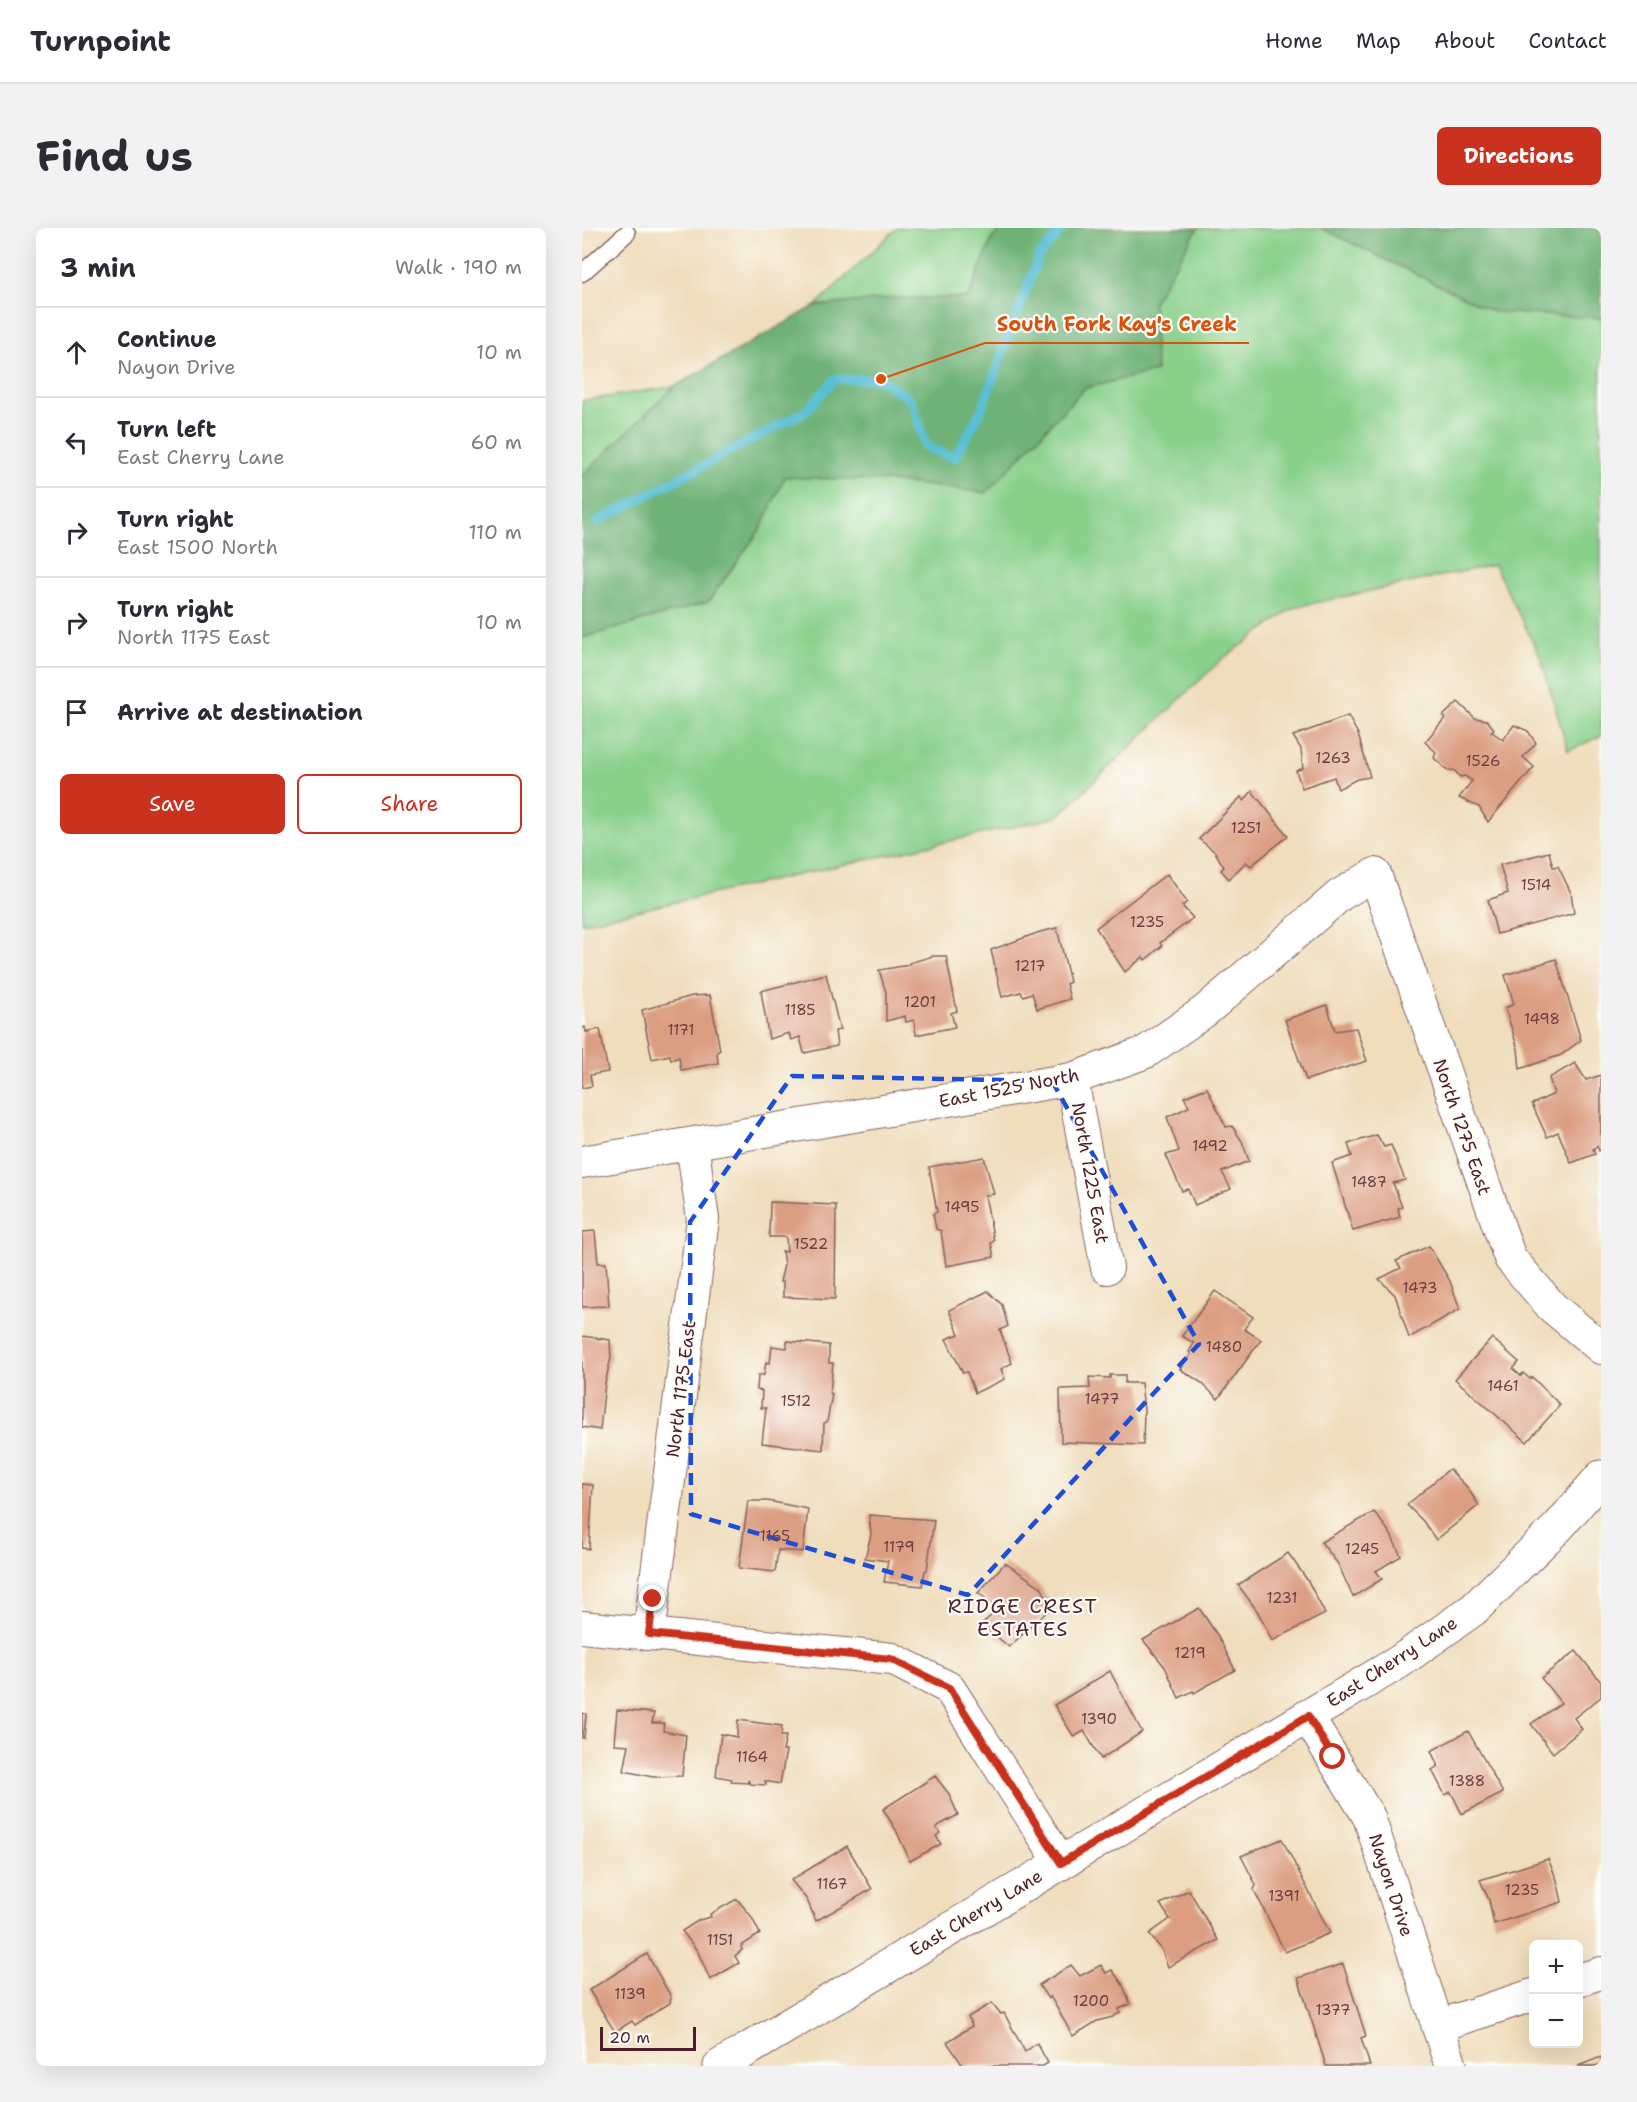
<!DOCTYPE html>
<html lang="en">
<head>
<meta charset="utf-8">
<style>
  body { margin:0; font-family:"Shantell Sans",sans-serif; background:#f2f2f3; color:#2b2b33 }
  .controls { position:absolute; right:18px; bottom:18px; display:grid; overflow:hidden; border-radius:9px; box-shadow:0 6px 24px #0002 }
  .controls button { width:54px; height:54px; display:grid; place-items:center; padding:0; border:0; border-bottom:2px solid #e1e1e2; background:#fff; color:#2b2b33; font:30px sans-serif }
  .scale { position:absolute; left:18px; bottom:15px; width:96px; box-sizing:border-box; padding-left:6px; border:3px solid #4a1f2b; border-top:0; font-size:16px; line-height:21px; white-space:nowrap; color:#4a1f2b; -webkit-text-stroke:4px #fdfcf7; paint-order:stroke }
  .stop { position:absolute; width:18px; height:18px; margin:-14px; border:4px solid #c8321e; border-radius:50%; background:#fff }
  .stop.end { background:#c8321e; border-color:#fff; box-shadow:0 2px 6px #0008 }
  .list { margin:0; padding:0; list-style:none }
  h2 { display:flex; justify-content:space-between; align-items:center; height:78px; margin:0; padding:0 24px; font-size:26px }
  h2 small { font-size:20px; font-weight:400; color:#7c7c81 }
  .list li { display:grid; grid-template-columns:39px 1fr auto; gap:18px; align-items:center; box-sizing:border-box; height:90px; padding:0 24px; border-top:2px solid #e1e1e2 }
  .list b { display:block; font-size:22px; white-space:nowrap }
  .list p { margin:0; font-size:20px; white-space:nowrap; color:#7c7c81 }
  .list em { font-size:20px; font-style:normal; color:#7c7c81 }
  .actions { display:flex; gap:12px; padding:18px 24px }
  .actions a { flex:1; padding:14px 0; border:2px solid #c8321e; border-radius:9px; text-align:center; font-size:21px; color:#c8321e }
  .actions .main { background:#c8321e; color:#fff }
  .icon { flex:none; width:33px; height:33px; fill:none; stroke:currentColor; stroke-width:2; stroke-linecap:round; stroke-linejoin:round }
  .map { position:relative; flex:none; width:1019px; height:1838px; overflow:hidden; border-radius:9px }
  header { display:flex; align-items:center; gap:36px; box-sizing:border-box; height:84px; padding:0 30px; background:#fff; border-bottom:2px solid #e1e1e2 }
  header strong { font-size:28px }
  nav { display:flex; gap:33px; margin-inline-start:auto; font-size:21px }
  .intro { display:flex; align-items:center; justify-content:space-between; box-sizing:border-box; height:144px; padding:0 36px }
  h1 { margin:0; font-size:42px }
  .button { padding:15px 27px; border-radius:9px; background:#c8321e; color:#fff; font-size:21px; font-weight:700 }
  main { display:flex; gap:36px; padding:0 36px }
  aside { flex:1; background:#fff; border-radius:9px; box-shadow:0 6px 24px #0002 }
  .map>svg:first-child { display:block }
</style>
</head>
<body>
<header>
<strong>Turnpoint</strong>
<nav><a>Home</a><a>Map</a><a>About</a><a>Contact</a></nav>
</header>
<div class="intro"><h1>Find us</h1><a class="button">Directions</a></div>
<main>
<aside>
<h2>3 min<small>Walk · 190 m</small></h2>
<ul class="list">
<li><svg class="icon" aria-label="ahead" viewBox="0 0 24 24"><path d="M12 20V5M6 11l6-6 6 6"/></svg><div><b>Continue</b><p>Nayon Drive</p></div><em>10 m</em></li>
<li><svg class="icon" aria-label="left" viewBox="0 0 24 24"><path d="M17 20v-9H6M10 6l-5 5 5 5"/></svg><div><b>Turn left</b><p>East Cherry Lane</p></div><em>60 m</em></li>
<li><svg class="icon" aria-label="right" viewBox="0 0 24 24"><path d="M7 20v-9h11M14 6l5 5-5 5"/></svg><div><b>Turn right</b><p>East 1500 North</p></div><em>110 m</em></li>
<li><svg class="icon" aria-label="right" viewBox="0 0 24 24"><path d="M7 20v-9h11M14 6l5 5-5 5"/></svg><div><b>Turn right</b><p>North 1175 East</p></div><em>10 m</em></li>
<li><svg class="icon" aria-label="arrive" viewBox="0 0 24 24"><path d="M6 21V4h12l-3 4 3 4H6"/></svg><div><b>Arrive at destination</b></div></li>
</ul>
<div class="actions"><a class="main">Save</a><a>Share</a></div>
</aside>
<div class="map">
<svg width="1019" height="1838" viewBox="0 0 1019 1838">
  <rect width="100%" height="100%" fill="#fdfcf7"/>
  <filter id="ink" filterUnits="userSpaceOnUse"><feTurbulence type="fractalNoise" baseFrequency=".0167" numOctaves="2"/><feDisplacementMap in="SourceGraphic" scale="12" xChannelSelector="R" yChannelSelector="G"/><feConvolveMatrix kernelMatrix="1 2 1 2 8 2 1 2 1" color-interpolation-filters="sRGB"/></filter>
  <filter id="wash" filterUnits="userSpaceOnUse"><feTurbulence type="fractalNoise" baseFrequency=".008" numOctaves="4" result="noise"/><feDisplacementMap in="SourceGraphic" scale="24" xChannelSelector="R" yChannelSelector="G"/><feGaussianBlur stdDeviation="1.35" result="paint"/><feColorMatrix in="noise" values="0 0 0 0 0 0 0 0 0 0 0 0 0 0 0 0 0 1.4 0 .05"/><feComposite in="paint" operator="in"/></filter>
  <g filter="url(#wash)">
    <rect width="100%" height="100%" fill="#efddbb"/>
    <g fill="#89d08b" stroke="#6a785b" stroke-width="1.5">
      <polygon points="315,0 420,0 410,11 386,70 312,70 233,78"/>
      <polygon points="616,0 739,0 912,84 1019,90 1019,508 986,523 959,430 912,337 713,379 639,432 475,589 0,695 0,410 126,374 179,300 203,249 309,253 404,265 503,160 574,143 571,74"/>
      <polygon points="93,158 0,248 0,173"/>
    </g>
    <g fill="#6eb277" stroke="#5c6851" stroke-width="1.5">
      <polygon points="420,0 616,0 571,74 574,143 503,160 404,265 309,253 203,249 179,300 126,374 0,410 0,248 93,158 233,78 312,70 386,70 410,11"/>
      <polygon points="739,0 1019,0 1019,90 912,84"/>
    </g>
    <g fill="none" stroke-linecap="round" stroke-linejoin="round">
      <polyline stroke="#58c0d5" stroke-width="9" points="15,294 224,183 253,151 299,151 330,173 344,219 373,230 399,183 457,28 482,0"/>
    </g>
    <g id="blocks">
      <g fill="#db9e82">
        <polygon points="876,474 893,490 905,492 912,501 909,503 921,512 932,497 946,503 954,515 941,529 952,539 906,594 897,579 877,570 890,553 883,548 878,549 872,542 866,543 852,530 854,524 843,514 863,490 861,488"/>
        <polygon points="766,488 776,506 788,549 775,551 756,561 752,549 720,560 714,543 721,540 719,521 711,508"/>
        <polygon points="670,563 706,608 669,638 664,634 647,651 639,642 642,639 633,624 617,611 659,569 662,573"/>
        <polygon points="967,624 971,639 976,638 989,665 992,685 915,706 906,672 926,665 918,637"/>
        <polygon points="585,646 605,674 600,678 611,690 578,715 580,718 563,732 561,729 543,744 514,700"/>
        <polygon points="475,700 488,754 484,756 488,771 455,781 450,765 441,768 439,764 420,769 409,722 458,704"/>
        <polygon points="351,728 364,728 375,783 369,785 373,799 334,807 332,792 324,794 323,788 304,793 304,764 297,742 327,737 327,735"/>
        <polygon points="974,731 999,812 979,827 938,841 936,821 923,780 932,776 923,747"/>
        <polygon points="244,746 258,802 253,803 255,818 222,825 218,809 209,812 207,805 187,811 179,763"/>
        <polygon points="128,767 138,822 135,824 136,835 99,842 97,829 89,832 88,827 70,831 60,782 110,768"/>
        <polygon points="745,777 753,803 774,800 785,833 724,852 703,792"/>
        <polygon points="3,799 4,804 18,801 26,844 8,847 10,858 0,860 0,800"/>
        <polygon points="993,835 1004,852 1019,847 1019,922 1017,923 1015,918 1011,921 1013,926 989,935 976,904 965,909 950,876 972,866 967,850"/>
        <polygon points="625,860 644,899 650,898 660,913 667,933 640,944 649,961 613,977 606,961 600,963 584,927 597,923 585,889 607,879 602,869"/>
        <polygon points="795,907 802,919 809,917 823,952 811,955 820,979 816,980 818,989 771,1003 750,935 770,928 766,916"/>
        <polygon points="402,929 412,966 403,967 412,1013 409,1015 412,1029 364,1038 359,1003 354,1001 351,986 355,984 347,939"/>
        <polygon points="188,974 254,977 253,1071 201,1069 201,1054 198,1054 202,1037 200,1023 205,1024 204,1009 187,1009"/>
        <polygon points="13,1003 16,1035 24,1035 27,1078 0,1079 0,1004"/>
        <polygon points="847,1018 868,1053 878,1081 827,1110 813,1067 797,1051 819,1040 814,1033"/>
        <polygon points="406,1063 420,1077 426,1098 418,1102 430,1135 419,1141 423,1151 393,1165 385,1144 381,1145 364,1111 377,1106 367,1082"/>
        <polygon points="633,1063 671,1089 662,1101 679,1112 636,1171 620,1155 598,1141 609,1126 607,1124 612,1115 600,1108"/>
        <polygon points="0,1108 28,1112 29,1130 23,1155 18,1202 0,1199"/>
        <polygon points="910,1110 937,1134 931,1141 939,1148 941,1145 948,1151 950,1149 978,1177 945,1214 873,1151"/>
        <polygon points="205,1113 247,1117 247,1135 251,1135 248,1165 250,1166 245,1194 242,1195 241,1222 180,1215 184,1180 179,1180 180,1163 175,1162 176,1147 182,1147 184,1134 188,1135 190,1118 205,1120"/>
        <polygon points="528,1147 543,1147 543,1155 559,1155 562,1182 561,1217 479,1214 478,1161 508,1160 507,1149 528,1150"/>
        <polygon points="867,1241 884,1258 897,1277 854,1312 841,1293 825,1277"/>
        <polygon points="0,1256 11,1257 7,1321 0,1320"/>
        <polygon points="166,1273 186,1273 226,1281 221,1324 196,1322 193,1344 157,1340"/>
        <polygon points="792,1284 808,1305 819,1328 794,1343 800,1351 771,1369 756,1336 739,1314"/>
        <polygon points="287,1287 352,1292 345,1342 343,1343 340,1358 302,1354 306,1333 283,1330 289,1307"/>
        <polygon points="706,1325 726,1353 743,1386 690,1413 676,1384 656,1357"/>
        <polygon points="423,1335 459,1359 464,1369 473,1376 427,1419 400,1396 417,1380 396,1365"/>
        <polygon points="617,1380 636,1408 653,1442 612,1465 611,1463 597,1470 583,1439 561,1412"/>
        <polygon points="994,1423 1019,1454 1019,1469 992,1490 1000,1501 971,1525 949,1496 979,1475 959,1450"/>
        <polygon points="528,1443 560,1504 519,1531 502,1503 492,1509 472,1477"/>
        <polygon points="35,1482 72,1485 70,1495 82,1495 81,1503 104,1507 100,1548 71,1549 42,1543 47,1517 32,1516"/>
        <polygon points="0,1485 4,1486 2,1510 0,1510"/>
        <polygon points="156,1492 200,1498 199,1508 204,1508 201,1523 204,1523 198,1556 183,1553 184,1557 168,1556 166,1552 166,1555 149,1554 150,1551 134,1548 139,1506 155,1509"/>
        <polygon points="886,1503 921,1565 880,1586 869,1564 863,1567 850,1542 856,1538 849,1523"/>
        <polygon points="353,1548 367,1566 376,1587 354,1599 358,1605 354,1608 359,1616 328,1633 314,1602 301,1581"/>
        <polygon points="700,1611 748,1705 703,1724 672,1662 674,1657 659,1628"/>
        <polygon points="265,1618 290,1661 234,1693 225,1672 209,1652"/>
        <polygon points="966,1631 975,1652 980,1674 912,1696 907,1672 898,1652"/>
        <polygon points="607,1662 636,1712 586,1739 580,1722 567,1706 588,1691 578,1676"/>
        <polygon points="155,1671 169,1688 178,1706 159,1718 160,1722 153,1728 157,1735 128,1752 116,1724 100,1703 117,1692 129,1689 128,1686"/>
        <polygon points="65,1726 89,1769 88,1775 53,1797 50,1793 33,1804 7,1762"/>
        <polygon points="761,1736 784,1808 779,1810 788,1838 744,1838 716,1750"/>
        <polygon points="489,1737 498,1748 519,1737 524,1745 530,1742 541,1757 548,1776 537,1781 538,1785 531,1789 515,1793 491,1808 468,1768 466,1771 457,1757"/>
        <polygon points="410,1775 419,1786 422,1785 443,1824 455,1815 466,1835 461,1838 381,1838 365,1814 390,1798 386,1789"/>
        <polygon points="1019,1829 1019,1838 996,1838"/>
      </g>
    </g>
  </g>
  <g filter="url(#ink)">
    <use href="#blocks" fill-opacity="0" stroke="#84625d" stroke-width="1.5"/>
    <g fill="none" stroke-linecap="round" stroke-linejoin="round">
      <defs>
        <polyline id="service" points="0,45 45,5"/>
        <g id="minor">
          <polyline points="490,851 525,1040"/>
          <polyline points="0,934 490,851 564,824 623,783 758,667 793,646 928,1030 970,1079 1019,1120"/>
          <polyline points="0,1399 310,1431 367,1460 479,1635"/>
          <polyline points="67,1406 121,991 110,916"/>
          <polyline points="725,1488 787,1589 869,1838"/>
          <polyline points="996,1752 1019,1745"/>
          <polyline points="856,1798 951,1767"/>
        </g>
        <polyline id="tertiary" points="138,1838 817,1434 892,1381 977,1298 1019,1249"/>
      </defs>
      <use href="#service" stroke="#84625d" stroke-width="19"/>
      <use href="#minor" stroke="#84625d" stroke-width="34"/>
      <use href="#tertiary" stroke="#84625d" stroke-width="35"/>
      <use href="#service" stroke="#fff" stroke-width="16"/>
      <use href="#minor" stroke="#fff" stroke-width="32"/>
      <use href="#tertiary" stroke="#fff" stroke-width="33"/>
    </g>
  </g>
  <g fill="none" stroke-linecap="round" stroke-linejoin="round" filter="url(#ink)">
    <polyline stroke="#c8321e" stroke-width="8" points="71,1371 67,1406 309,1431 367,1460 479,1635 726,1488 751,1529"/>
  </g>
  <path fill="none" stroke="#1d4ed8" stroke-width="4.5" stroke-dasharray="12 8" stroke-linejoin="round" d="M210,848L470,853L617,1116L386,1367L109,1286L108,994Z"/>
  <g text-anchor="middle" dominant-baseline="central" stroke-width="4.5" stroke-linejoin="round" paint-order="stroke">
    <g font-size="15" fill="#6e3f41">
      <text x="751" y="530">1263</text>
      <text x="901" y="533">1526</text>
      <text x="664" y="600">1251</text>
      <text x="954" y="657">1514</text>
      <text x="565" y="694">1235</text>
      <text x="448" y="738">1217</text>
      <text x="338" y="774">1201</text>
      <text x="218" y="782">1185</text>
      <text x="960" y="791">1498</text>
      <text x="99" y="802">1171</text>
      <text x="628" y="918">1492</text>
      <text x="787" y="954">1487</text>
      <text x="380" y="979">1495</text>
      <text x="229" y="1016">1522</text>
      <text x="838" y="1060">1473</text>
      <text x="642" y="1119">1480</text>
      <text x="921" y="1158">1461</text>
      <text x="520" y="1171">1477</text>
      <text x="214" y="1173">1512</text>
      <text x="193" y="1308">1165</text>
      <text x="317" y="1319">1179</text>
      <text x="780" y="1321">1245</text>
      <text x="700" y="1370">1231</text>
      <text x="608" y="1425">1219</text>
      <text x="517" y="1491">1390</text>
      <text x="170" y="1529">1164</text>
      <text x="885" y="1553">1388</text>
      <text x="250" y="1656">1167</text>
      <text x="940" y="1662">1235</text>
      <text x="702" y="1668">1391</text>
      <text x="138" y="1712">1151</text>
      <text x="48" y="1766">1139</text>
      <text x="509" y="1773">1200</text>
      <text x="751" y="1782">1377</text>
    </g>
    <g font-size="18" fill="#4a1f2b" stroke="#fdfcf7">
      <text transform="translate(427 860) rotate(-11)">East 1525 North</text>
      <text transform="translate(880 899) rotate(71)">North 1275 East</text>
      <text transform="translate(508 945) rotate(80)">North 1225 East</text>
      <text transform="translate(99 1161) rotate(-83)">North 1175 East</text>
      <text transform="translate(810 1434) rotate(-33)">East Cherry Lane</text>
      <text transform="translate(809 1657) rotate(72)">Nayon Drive</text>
      <text transform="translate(394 1685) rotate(-31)">East Cherry Lane</text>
    </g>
    <g font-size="20" letter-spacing="1.5" fill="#4a1f2b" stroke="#fdfcf7">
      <text x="441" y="1378">RIDGE CREST<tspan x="441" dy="23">ESTATES</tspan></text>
    </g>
  </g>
  <path fill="none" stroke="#d8530f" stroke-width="2" d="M299 151L403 115H667"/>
  <circle fill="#d8530f" stroke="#fdfcf7" stroke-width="2" cx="299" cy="151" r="6"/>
  <g font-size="20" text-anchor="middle" font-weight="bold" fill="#d8530f" stroke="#fdfcf7" stroke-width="4.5" stroke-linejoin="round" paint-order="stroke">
    <text x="535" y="103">South Fork Kay's Creek</text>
  </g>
</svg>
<div class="controls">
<button>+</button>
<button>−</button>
</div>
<div class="scale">20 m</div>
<div class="stop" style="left:751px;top:1529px"></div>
<div class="stop end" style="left:71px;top:1371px"></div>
</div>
</main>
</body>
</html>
